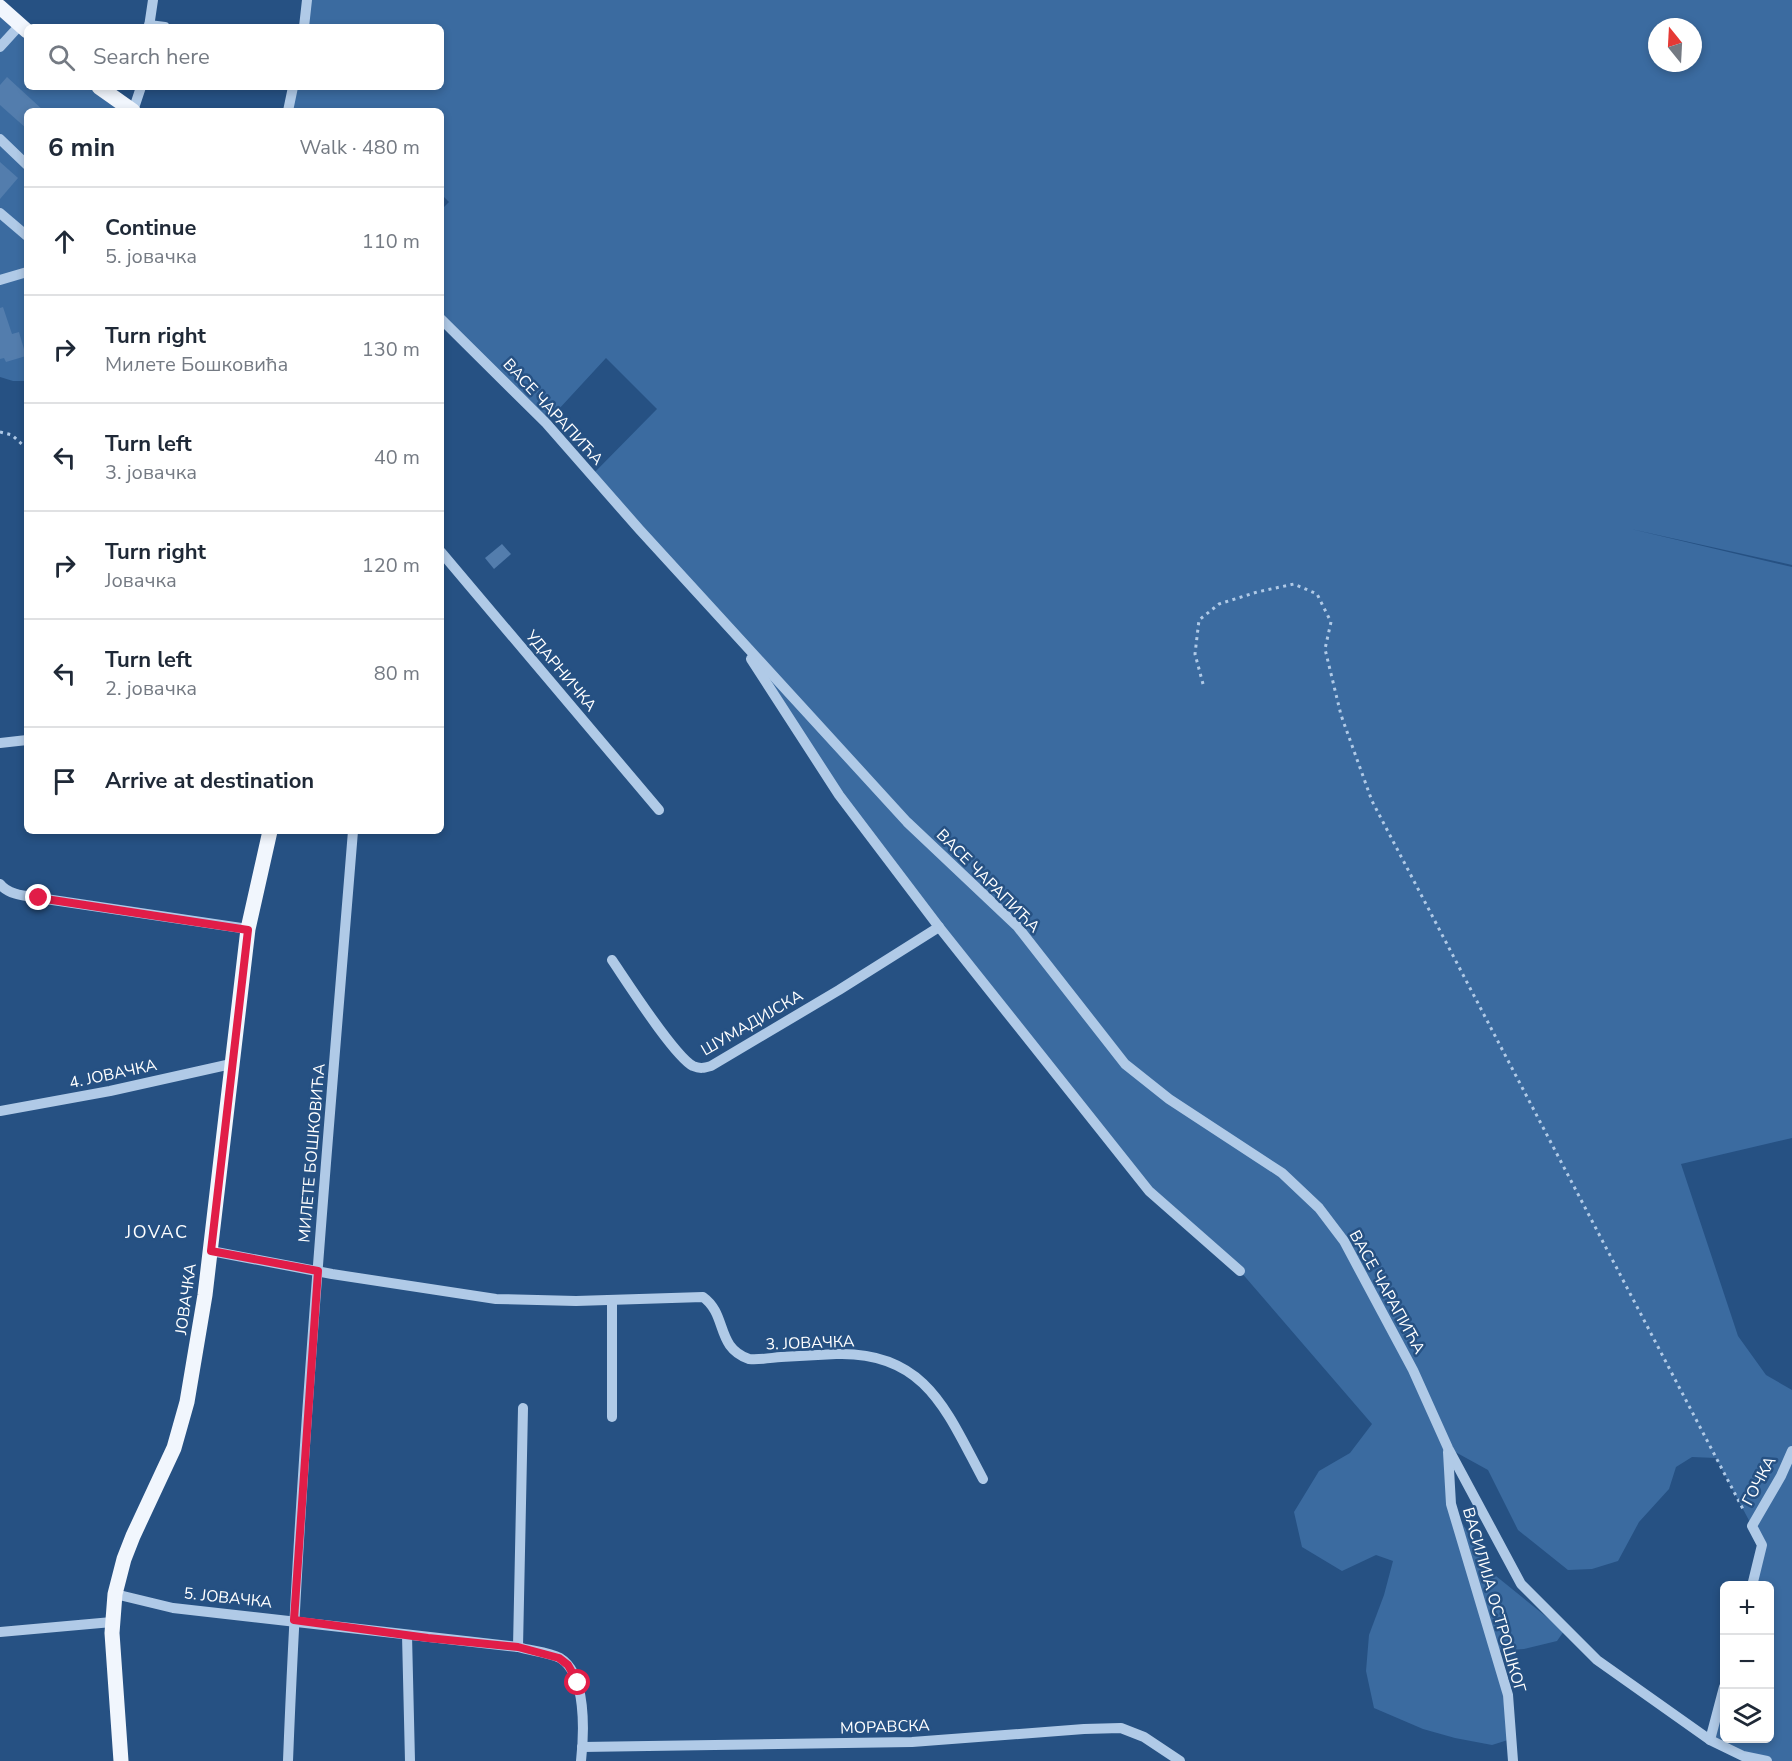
<!DOCTYPE html>
<html lang="en">
<head>
<meta charset="utf-8">
<style>
  body { margin:0; font-family:"Nunito Sans",sans-serif; background:#f6f6f7; color:#1f2937 }
  .controls { position:absolute; right:18px; bottom:18px; display:grid; overflow:hidden; border-radius:9px; box-shadow:0 3px 9px #0003 }
  .controls button { width:54px; height:54px; display:grid; place-items:center; padding:0; border:0; border-bottom:2px solid #e0e1e3; background:#fff; color:#1f2937; font:30px sans-serif }
  .compass { position:absolute; left:1648px; top:18px; width:54px; height:54px; border-radius:50%; background:#fff; box-shadow:0 3px 9px #0003; rotate:342deg }
  .stop { position:absolute; width:18px; height:18px; margin:-14px; border:4px solid #e11d48; border-radius:50%; background:#fff }
  .stop.end { background:#e11d48; border-color:#fff; box-shadow:0 2px 6px #0008 }
  .list { margin:0; padding:0; list-style:none }
  h2 { display:flex; justify-content:space-between; align-items:center; height:78px; margin:0; padding:0 24px; font-size:26px }
  h2 small { font-size:20px; font-weight:400; color:#747a83 }
  .list li { display:grid; grid-template-columns:39px 1fr auto; gap:18px; align-items:center; box-sizing:border-box; height:108px; padding:0 24px; border-top:2px solid #e0e1e3 }
  .list b { display:block; font-size:22px; white-space:nowrap }
  .list p { margin:0; font-size:20px; white-space:nowrap; color:#747a83 }
  .list em { font-size:20px; font-style:normal; color:#747a83 }
  .icon { flex:none; width:33px; height:33px; fill:none; stroke:currentColor; stroke-width:2; stroke-linecap:round; stroke-linejoin:round }
  .map { position:relative; flex:none; width:1792px; height:1761px; overflow:hidden }
  .search { position:absolute; background:#fff; box-shadow:0 3px 9px #0003; left:24px; top:24px; width:420px; height:66px; display:flex; align-items:center; gap:15px; box-sizing:border-box; padding:0 21px; border-radius:9px; color:#747a83; font-size:22px }
  .panel { position:absolute; background:#fff; box-shadow:0 3px 9px #0003; left:24px; top:108px; width:420px; height:726px; border-radius:9px }
  .map>svg:first-child { display:block }
</style>
</head>
<body>
<div class="map">
<svg width="1792" height="1761" viewBox="0 0 1792 1761">
  <rect width="100%" height="100%" fill="#265183"/>
  <g fill="#3b6ba0" fill-rule="evenodd">
    <path d="M307,0H1792V565L1631,529L1792,567V1138L1681,1164L1738,1336L1766,1375L1792,1390V1761H1767L1710,1740L1724,1687V1738H1770V1586L1752,1585L1762,1545L1716,1458L1692,1457L1676,1467L1669,1489L1639,1522L1618,1561L1592,1569L1568,1570L1518,1530L1488,1470L1448,1448L1451,1504L1491,1572L1564,1631L1557,1641L1524,1649L1495,1651L1511,1739L1492,1745L1455,1738L1423,1729L1374,1708L1366,1671L1369,1635L1384,1595L1393,1561L1376,1555L1342,1571L1302,1547L1294,1512L1319,1471L1350,1453L1372,1424L1240,1271L1149,1191L839,795L735,633L592,475L657,409L606,358L546,423L441,319V210L449,202L441,194V111H288L293,87H441V27H304ZM1657,27H1693V63H1657Z"/>
    <polygon points="0,7 27,31 27,87 99,87 133,111 27,111 27,381 13,381 0,377"/>
  </g>
  <g fill="#537dad">
    <polygon points="7,77 44,111 27,111 27,129 0,105 0,85"/>
    <polygon points="0,162 18,178 0,199"/>
    <polygon points="3,307 12,334 19,332 26,356 6,362 4,358 0,359 0,308"/>
    <polygon points="502,544 511,554 494,569 485,558"/>
  </g>
  <g fill="none" stroke-linecap="round" stroke-linejoin="round">
    <g stroke="#b0cae7" stroke-width="3" stroke-dasharray="3 4.5" stroke-linecap="butt">
      <polyline points="0,432 12,435 27,449"/>
      <polyline points="1203,684 1195,654 1199,620 1219,604 1257,592 1294,584 1317,594 1331,622 1325,649 1341,715 1372,801 1744,1511"/>
    </g>
    <g stroke="#b0cae7" stroke-width="10">
      <polyline points="149,25 165,27"/>
      <polyline points="149,27 153,0"/>
      <polyline points="304,27 307,0"/>
      <polyline points="0,47 20,25"/>
      <polyline points="133,111 141,87"/>
      <polyline points="288,111 293,87"/>
      <polyline points="0,139 27,165"/>
      <polyline points="0,213 27,236"/>
      <polyline points="0,280 27,272"/>
      <polyline points="441,319 546,423 639,529 907,822 1017,926 1125,1064 1169,1099 1282,1173 1319,1208 1344,1241 1413,1370 1448,1448 1521,1584 1597,1660 1710,1740 1743,1756 1767,1761"/>
      <polyline points="441,552 659,810"/>
      <polyline points="751,659 839,795 939,927 1149,1191 1240,1271"/>
      <polyline points="0,743 27,740"/>
      <path d="M0,884C8,895 26,896 39,898L248,929"/>
      <path d="M612,960C627,982 674,1056 693,1066C700,1069 704,1068 711,1066L839,990L939,927"/>
      <polyline points="0,1111 110,1091 231,1064"/>
      <path d="M211,1251L332,1274L496,1299L576,1301L703,1297C728,1315 715,1347 749,1359C759,1360 770,1358 781,1357C799,1356 818,1355 836,1354C926,1351 947,1412 983,1479"/>
      <polyline points="612,1417 612,1300"/>
      <polyline points="1448,1452 1451,1504 1508,1695 1513,1761"/>
      <polyline points="1752,1586 1762,1545 1752,1526 1781,1476 1792,1451"/>
      <path d="M115,1594L173,1608L518,1647C531,1651 548,1652 560,1658C587,1674 584,1734 581,1761"/>
      <polyline points="0,1632 112,1622"/>
      <polyline points="407,1635 410,1761"/>
      <polyline points="518,1647 523,1408"/>
      <polyline points="1710,1740 1724,1687"/>
      <polyline points="582,1747 912,1742 1084,1729 1121,1728 1144,1737 1180,1761"/>
      <path d="M288,1761C300,1450 328,1141 353,831"/>
    </g>
    <g stroke="#f1f6fd" stroke-width="15">
      <polyline points="0,7 27,31"/>
      <polyline points="99,87 133,111"/>
      <polyline points="121,1761 112,1633 115,1594 124,1559 133,1536 174,1448 187,1402 205,1295 248,929 270,831"/>
    </g>
  </g>
  <g fill="none" stroke-linecap="round" stroke-linejoin="round">
    <polyline stroke="#e11d48" stroke-width="8" points="39,898 248,930 211,1251 318,1271 294,1620 428,1638 518,1647 559,1658 568,1665 578,1683"/>
  </g>
  <g text-anchor="middle" dominant-baseline="central" stroke-width="5" stroke-linejoin="round" paint-order="stroke">
    <g font-size="16" fill="#fff" stroke="#265183">
      <text transform="translate(553 412) rotate(47)">ВАСЕ ЧАРАПИЋА</text>
      <text transform="translate(561 671) rotate(50)">УДАРНИЧКА</text>
      <text transform="translate(988 881) rotate(45)">ВАСЕ ЧАРАПИЋА</text>
      <text transform="translate(752 1023) rotate(-30)">ШУМАДИЈСКА</text>
      <text transform="translate(113 1074) rotate(-12)">4. ЈОВАЧКА</text>
      <text transform="translate(312 1153) rotate(-85)">МИЛЕТЕ БОШКОВИЋА</text>
      <text transform="translate(1387 1292) rotate(61)">ВАСЕ ЧАРАПИЋА</text>
      <text transform="translate(186 1299) rotate(-82)">ЈОВАЧКА</text>
      <text transform="translate(810 1343) rotate(-2)">3. ЈОВАЧКА</text>
      <text transform="translate(1759 1481) rotate(-62)">ГОЧКА</text>
      <text transform="translate(228 1598) rotate(6)">5. ЈОВАЧКА</text>
      <text transform="translate(1494 1600) rotate(74)">ВАСИЛИЈА ОСТРОШКОГ</text>
      <text transform="translate(885 1727) rotate(-2)">МОРАВСКА</text>
    </g>
    <g font-size="18" letter-spacing="1.5" fill="#fff" stroke="#265183">
      <text x="157" y="1232">JOVAC</text>
    </g>
  </g>
</svg>
<div class="controls">
<button>+</button>
<button>−</button>
<button><svg class="icon" aria-label="layers" viewBox="0 0 24 24"><path d="M12 4l9 5-9 5-9-5zM3 14l9 5 9-5"/></svg></button>
</div>
<svg class="compass" viewBox="-18 -18 36 36"><path d="M0-13l5 13h-10z" fill="#e53935"/><path d="M0 13l5-13h-10z" fill="#747a83"/></svg>
<div class="stop" style="left:578px;top:1683px"></div>
<div class="stop end" style="left:39px;top:898px"></div>
<div class="search"><svg class="icon" aria-label="search" viewBox="0 0 24 24"><circle cx="10" cy="10" r="6"/><path d="M15 15l6 6"/></svg>Search here</div>
<section class="panel">
<h2>6 min<small>Walk · 480 m</small></h2>
<ul class="list">
<li><svg class="icon" aria-label="ahead" viewBox="0 0 24 24"><path d="M12 20V5M6 11l6-6 6 6"/></svg><div><b>Continue</b><p>5. јовачка</p></div><em>110 m</em></li>
<li><svg class="icon" aria-label="right" viewBox="0 0 24 24"><path d="M7 20v-9h11M14 6l5 5-5 5"/></svg><div><b>Turn right</b><p>Милете Бошковића</p></div><em>130 m</em></li>
<li><svg class="icon" aria-label="left" viewBox="0 0 24 24"><path d="M17 20v-9H6M10 6l-5 5 5 5"/></svg><div><b>Turn left</b><p>3. јовачка</p></div><em>40 m</em></li>
<li><svg class="icon" aria-label="right" viewBox="0 0 24 24"><path d="M7 20v-9h11M14 6l5 5-5 5"/></svg><div><b>Turn right</b><p>Јовачка</p></div><em>120 m</em></li>
<li><svg class="icon" aria-label="left" viewBox="0 0 24 24"><path d="M17 20v-9H6M10 6l-5 5 5 5"/></svg><div><b>Turn left</b><p>2. јовачка</p></div><em>80 m</em></li>
<li><svg class="icon" aria-label="arrive" viewBox="0 0 24 24"><path d="M6 21V4h12l-3 4 3 4H6"/></svg><div><b>Arrive at destination</b></div></li>
</ul>
</section>
</div>
</body>
</html>
